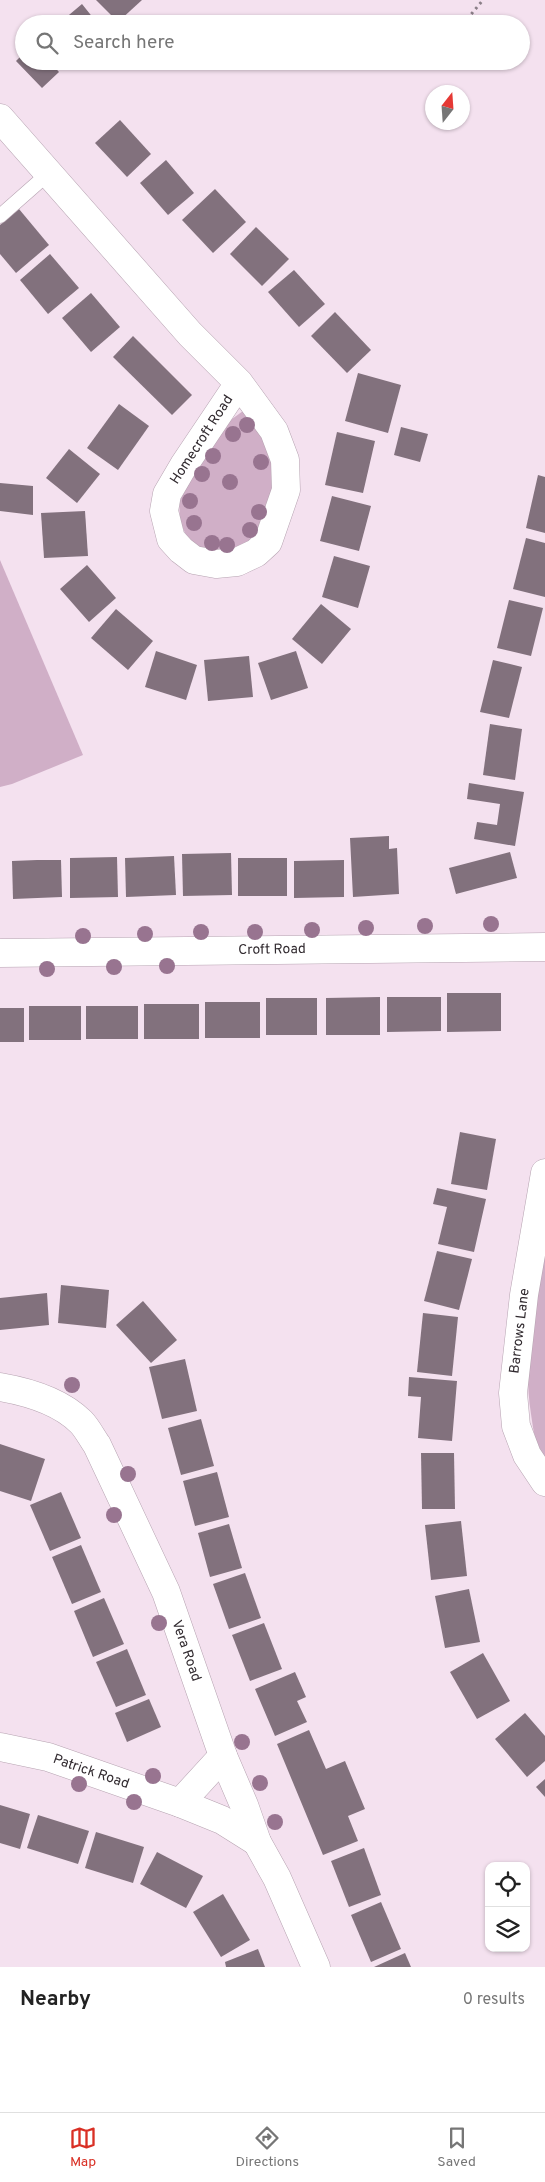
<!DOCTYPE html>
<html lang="en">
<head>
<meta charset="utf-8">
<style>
  body { margin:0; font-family:Overpass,sans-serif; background:#f2f2f2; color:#222 }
  .controls { position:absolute; right:15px; bottom:15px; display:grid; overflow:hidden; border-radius:10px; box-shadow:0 1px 4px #0004 }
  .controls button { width:45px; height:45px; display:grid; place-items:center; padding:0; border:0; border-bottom:1px solid #e0e0e0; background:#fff; color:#222; font:25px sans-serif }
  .compass { position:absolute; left:425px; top:85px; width:45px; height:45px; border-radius:50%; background:#fff; box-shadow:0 1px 4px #0004; rotate:17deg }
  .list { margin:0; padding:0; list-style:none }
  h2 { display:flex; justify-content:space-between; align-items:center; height:65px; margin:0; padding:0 20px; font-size:21px }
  h2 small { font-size:16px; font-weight:400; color:#767676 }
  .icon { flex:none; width:28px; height:28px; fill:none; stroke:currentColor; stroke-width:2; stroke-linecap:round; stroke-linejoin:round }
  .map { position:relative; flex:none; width:545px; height:1967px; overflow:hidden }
  .search { position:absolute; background:#fff; box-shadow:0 1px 4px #0004; left:15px; right:15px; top:15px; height:55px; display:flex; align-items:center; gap:12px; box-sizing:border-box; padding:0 18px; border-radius:28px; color:#767676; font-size:19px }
  .sheet { height:145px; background:#fff }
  nav { display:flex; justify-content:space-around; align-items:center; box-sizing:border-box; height:70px; border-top:1px solid #e0e0e0; background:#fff; font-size:14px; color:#767676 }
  nav a { display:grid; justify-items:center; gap:2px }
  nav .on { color:#d93025 }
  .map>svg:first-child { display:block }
</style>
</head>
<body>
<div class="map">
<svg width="545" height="1967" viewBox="0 0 545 1967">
  <rect width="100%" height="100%" fill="#f4e1ef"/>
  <g fill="#d0afc7">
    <polygon points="243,411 251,414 272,459 272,497 265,519 252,540 231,553 191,546 180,522 179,497 216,436 232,419"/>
    <polygon points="0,560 83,755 12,784 0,787"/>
    <path d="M545,1246V1457C534,1441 534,1433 531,1414C522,1356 534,1303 545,1246Z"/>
  </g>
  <g fill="#82717d">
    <polygon points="96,0 142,0 118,22"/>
    <polygon points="82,4 98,24 58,24 63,20"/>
    <polygon points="24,53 24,61 49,61 59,72 42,88 16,61"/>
    <polygon points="120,120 151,154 127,177 95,143"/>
    <polygon points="166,160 194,193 168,215 140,183"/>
    <polygon points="215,189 246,222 213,253 182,220"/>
    <polygon points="19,209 49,245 16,273 0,254 0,225"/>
    <polygon points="256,227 289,259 262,286 230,254"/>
    <polygon points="50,254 79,288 48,314 20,280"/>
    <polygon points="294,270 325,304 299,327 268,292"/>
    <polygon points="91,293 120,327 91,352 62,318"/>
    <polygon points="335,312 371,350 347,373 311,336"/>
    <polygon points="133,336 192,395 172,415 113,357"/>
    <polygon points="358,373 401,385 388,433 345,421"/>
    <polygon points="119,404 149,426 118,470 87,448"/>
    <polygon points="401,427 428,434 420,462 394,455"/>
    <polygon points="337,432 375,441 363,493 325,485"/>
    <polygon points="69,449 100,474 77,503 46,478"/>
    <polygon points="538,475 545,477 545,533 526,528"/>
    <polygon points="0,483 33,486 33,515 0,511"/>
    <polygon points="332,496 371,506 359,551 320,541"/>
    <polygon points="85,511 88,556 44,558 41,513"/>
    <polygon points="526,538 545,543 545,597 513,589"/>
    <polygon points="334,556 370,566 358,608 322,597"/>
    <polygon points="87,565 116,598 89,622 60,589"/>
    <polygon points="509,600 543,608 531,656 497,648"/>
    <polygon points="321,604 351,629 322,664 292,639"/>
    <polygon points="116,609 153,641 128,670 91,638"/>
    <polygon points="156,651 197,665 186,700 145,687"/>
    <polygon points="296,651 308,688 271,700 258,663"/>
    <polygon points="249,656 253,697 208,701 204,660"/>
    <polygon points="493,660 522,667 509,718 480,712"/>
    <polygon points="490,724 522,729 515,780 483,775"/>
    <polygon points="469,783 524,792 515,846 474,839 477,822 497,825 500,804 467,799"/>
    <polygon points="389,836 389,849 397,848 399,894 353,897 350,838"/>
    <polygon points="510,852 517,878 456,894 449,868"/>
    <polygon points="231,853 232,895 183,896 182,854"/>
    <polygon points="174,856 176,895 126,897 125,858"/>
    <polygon points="117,857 118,897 70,898 70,858"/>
    <rect x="238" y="858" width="49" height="38"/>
    <polygon points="37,860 61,860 62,897 13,899 12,861"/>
    <polygon points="344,860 344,897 294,898 294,861"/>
    <polygon points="447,993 501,993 501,1031 447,1032"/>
    <polygon points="380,997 380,1035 326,1035 326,998"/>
    <polygon points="387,997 441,997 441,1031 387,1032"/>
    <rect x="266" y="998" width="51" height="37"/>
    <rect x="205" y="1002" width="55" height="36"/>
    <rect x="144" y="1004" width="55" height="35"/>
    <rect x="29" y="1006" width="52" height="34"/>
    <rect x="86" y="1006" width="52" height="33"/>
    <rect x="0" y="1008" width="24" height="34"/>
    <polygon points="460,1132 496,1139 487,1190 451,1184"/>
    <polygon points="437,1188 486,1199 474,1252 438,1244 447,1207 433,1204"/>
    <polygon points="437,1251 472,1259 459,1310 424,1301"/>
    <polygon points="61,1285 109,1290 106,1328 58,1323"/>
    <polygon points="47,1293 49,1325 0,1330 0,1298"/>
    <polygon points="143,1301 177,1340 151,1363 116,1325"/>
    <polygon points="423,1313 458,1317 452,1376 417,1372"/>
    <polygon points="185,1359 197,1411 162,1419 149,1367"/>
    <polygon points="409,1377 457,1381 452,1441 418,1438 421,1397 408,1396"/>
    <polygon points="201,1419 214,1466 181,1475 168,1428"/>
    <polygon points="0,1444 45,1459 31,1501 0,1491"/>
    <polygon points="421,1453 454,1453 455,1509 422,1509"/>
    <polygon points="217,1472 229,1517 195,1526 183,1481"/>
    <polygon points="61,1492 81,1538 50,1551 30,1505"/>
    <polygon points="461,1521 467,1576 431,1580 425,1525"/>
    <polygon points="229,1524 242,1568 210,1577 198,1533"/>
    <polygon points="81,1545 101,1592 72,1604 52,1557"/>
    <polygon points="245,1573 261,1618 229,1629 213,1584"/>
    <polygon points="469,1589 480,1642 445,1648 435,1596"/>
    <polygon points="104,1598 124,1644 93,1657 74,1611"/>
    <polygon points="264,1623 282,1669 250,1681 232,1635"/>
    <polygon points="127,1649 146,1695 116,1707 96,1662"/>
    <polygon points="483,1653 510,1701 477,1719 450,1672"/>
    <polygon points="295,1672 306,1697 297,1701 307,1722 275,1736 255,1689"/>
    <polygon points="149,1699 161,1727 127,1742 115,1713"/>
    <polygon points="525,1713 545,1736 545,1761 527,1777 495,1739"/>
    <polygon points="309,1730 326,1769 345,1761 365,1809 348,1816 358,1841 323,1855 277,1744"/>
    <polygon points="545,1779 545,1797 536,1787"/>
    <polygon points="0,1805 30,1814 20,1849 0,1843"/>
    <polygon points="38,1815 89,1831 78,1864 27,1848"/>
    <polygon points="96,1832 144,1847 133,1883 85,1868"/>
    <polygon points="364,1848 381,1895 349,1907 331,1861"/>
    <polygon points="157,1852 203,1876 186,1908 140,1884"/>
    <polygon points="223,1894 250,1940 221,1957 193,1912"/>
    <polygon points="381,1902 401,1949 371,1962 351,1915"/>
    <polygon points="258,1949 265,1967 226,1967 225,1962"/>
    <polygon points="405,1953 411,1967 374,1967"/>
  </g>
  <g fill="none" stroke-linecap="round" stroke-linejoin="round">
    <defs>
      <polyline id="lane" points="0,216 50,172"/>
      <g id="street">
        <polyline points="0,118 190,334 239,383 274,431 285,460 286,490 268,542 256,553 237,562 216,564 194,560 181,550 171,539 164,511 167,494 184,465 239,383"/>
        <polyline points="0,953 545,947"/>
        <path d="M0,1387C29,1392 60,1401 81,1422C87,1428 92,1438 97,1445L166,1592L223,1756L244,1805L257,1842L277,1878L316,1967"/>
        <polyline points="0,1747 48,1757 180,1803 222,1820 257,1842"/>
        <polyline points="180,1803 223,1756"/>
      </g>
      <polyline id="secondary" points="545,1173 524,1295 513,1393 516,1426 527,1455 545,1482"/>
    </defs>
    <use href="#lane" stroke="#b6a3b1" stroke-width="15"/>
    <use href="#street" stroke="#b6a3b1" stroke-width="29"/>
    <use href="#secondary" stroke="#b6a3b1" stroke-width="29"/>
    <polyline stroke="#8a7e87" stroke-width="3" stroke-dasharray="2.5 4" stroke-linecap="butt" points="463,24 483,0"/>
    <use href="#lane" stroke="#fff" stroke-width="14"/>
    <use href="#street" stroke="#fff" stroke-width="28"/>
    <use href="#secondary" stroke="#fff" stroke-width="28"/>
  </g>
  <g fill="#987490">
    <circle cx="247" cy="425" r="8"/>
    <circle cx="233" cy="434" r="8"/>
    <circle cx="213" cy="456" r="8"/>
    <circle cx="261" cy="462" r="8"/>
    <circle cx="202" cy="474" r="8"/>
    <circle cx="230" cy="482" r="8"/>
    <circle cx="190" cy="501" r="8"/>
    <circle cx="259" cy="512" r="8"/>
    <circle cx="194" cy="523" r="8"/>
    <circle cx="250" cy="530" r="8"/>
    <circle cx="212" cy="543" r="8"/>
    <circle cx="227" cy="545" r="8"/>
    <circle cx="491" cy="924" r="8"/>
    <circle cx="425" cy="926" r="8"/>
    <circle cx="366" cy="928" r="8"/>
    <circle cx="312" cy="930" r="8"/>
    <circle cx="201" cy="932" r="8"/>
    <circle cx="255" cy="932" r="8"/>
    <circle cx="145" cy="934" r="8"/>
    <circle cx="83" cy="936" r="8"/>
    <circle cx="167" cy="966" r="8"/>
    <circle cx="114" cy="967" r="8"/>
    <circle cx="47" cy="969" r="8"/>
    <circle cx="72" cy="1385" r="8"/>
    <circle cx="128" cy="1474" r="8"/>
    <circle cx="114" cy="1515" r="8"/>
    <circle cx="159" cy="1623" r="8"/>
    <circle cx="242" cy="1742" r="8"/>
    <circle cx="153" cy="1776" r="8"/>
    <circle cx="260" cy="1783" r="8"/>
    <circle cx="79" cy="1784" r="8"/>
    <circle cx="134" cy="1802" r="8"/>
    <circle cx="275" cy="1822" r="8"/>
  </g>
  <g text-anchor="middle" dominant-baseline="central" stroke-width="5" stroke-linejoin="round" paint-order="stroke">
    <g font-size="14" fill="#322b30" stroke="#fff">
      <text transform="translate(202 440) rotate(-57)">Homecroft Road</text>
      <text transform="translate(272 950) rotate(-1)">Croft Road</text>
      <text transform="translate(520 1331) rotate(-83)">Barrows Lane</text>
      <text transform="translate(186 1651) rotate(71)">Vera Road</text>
      <text transform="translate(91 1772) rotate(19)">Patrick Road</text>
    </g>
  </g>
</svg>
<div class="controls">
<button><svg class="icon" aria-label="locate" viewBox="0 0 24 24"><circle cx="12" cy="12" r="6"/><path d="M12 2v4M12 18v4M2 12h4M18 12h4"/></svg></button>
<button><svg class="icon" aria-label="layers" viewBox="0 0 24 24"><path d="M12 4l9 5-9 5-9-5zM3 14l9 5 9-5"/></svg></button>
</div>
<svg class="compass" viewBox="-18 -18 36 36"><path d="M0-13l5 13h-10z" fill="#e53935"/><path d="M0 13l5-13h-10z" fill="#767676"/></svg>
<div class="search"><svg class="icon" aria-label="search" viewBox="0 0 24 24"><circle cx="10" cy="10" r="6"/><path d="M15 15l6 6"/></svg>Search here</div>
</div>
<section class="sheet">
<h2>Nearby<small>0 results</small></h2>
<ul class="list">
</ul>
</section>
<nav>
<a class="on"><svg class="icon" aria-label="map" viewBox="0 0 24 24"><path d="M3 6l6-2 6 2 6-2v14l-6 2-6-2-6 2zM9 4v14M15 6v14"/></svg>Map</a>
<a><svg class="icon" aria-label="directions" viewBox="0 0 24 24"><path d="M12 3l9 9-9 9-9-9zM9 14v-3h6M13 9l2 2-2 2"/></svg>Directions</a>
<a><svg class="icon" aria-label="saved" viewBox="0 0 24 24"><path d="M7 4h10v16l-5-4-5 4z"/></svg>Saved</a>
</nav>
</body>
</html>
